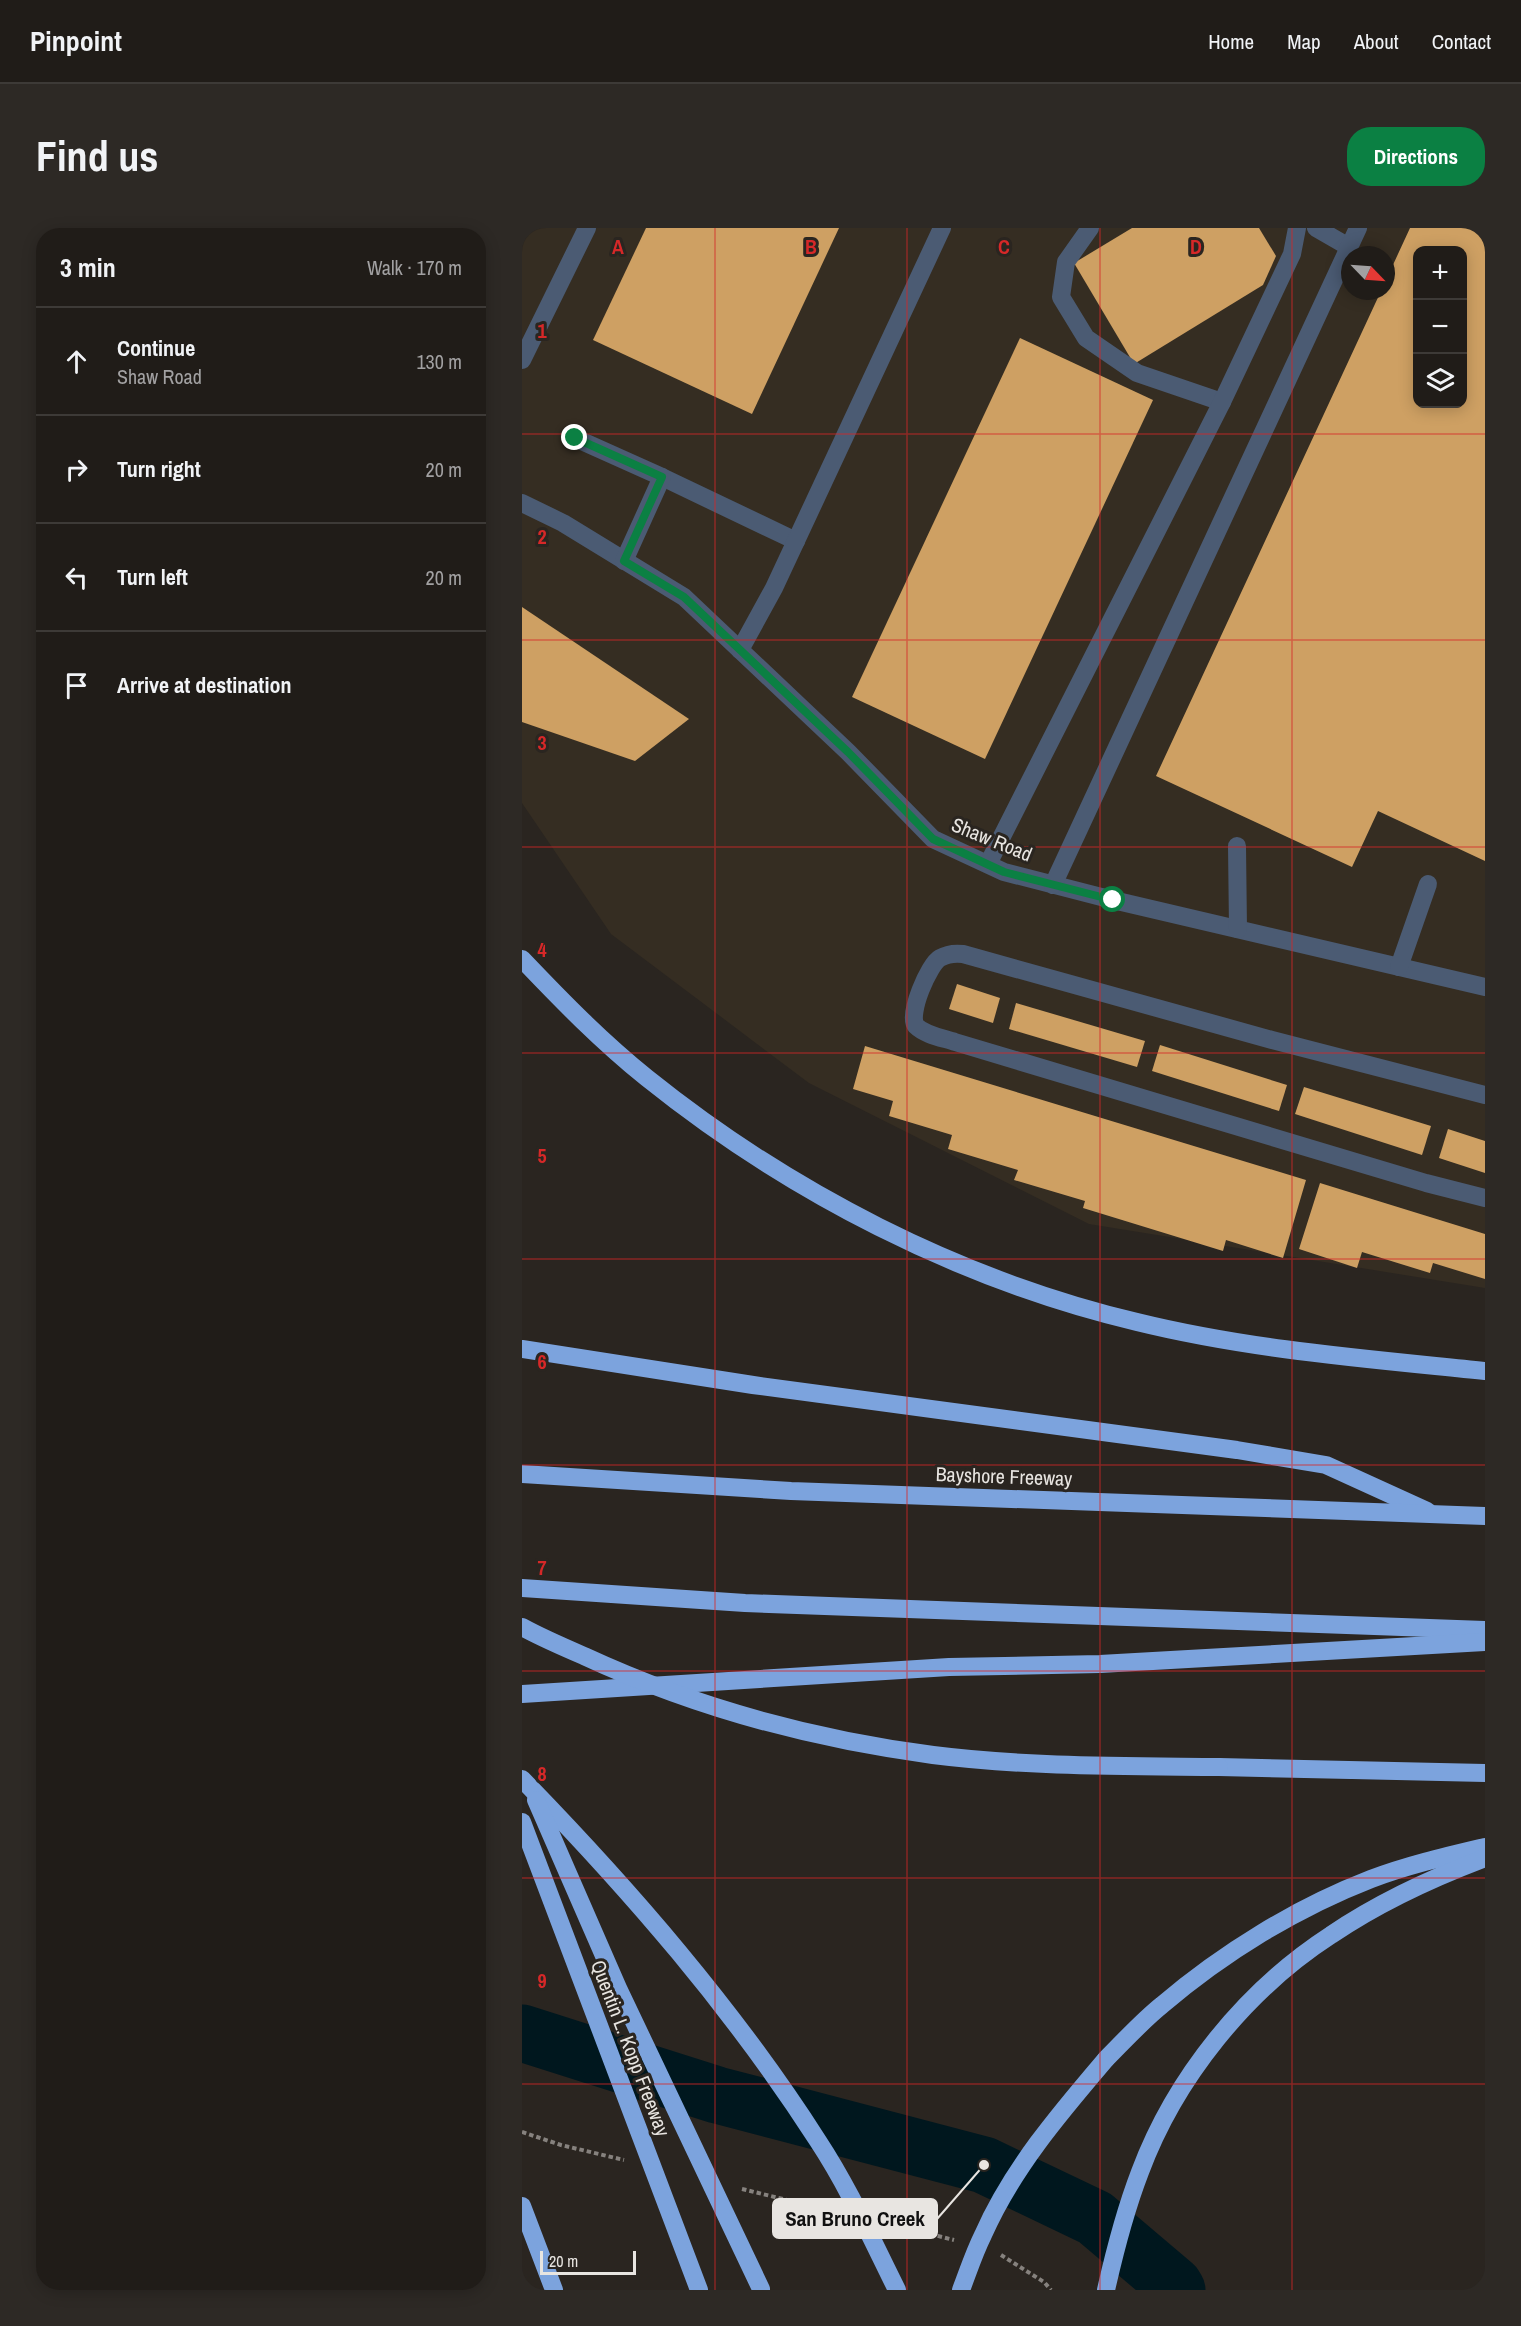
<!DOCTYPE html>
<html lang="en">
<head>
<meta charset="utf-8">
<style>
  body { margin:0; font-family:"Archivo Narrow",sans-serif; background:#2d2925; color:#f1f3f6 }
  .controls { position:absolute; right:18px; top:18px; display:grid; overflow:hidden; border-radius:12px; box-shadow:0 3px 15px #0003 }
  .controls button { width:54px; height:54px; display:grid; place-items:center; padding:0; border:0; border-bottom:2px solid #3d3a37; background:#201c18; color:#f1f3f6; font:30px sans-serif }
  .compass { position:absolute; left:819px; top:18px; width:54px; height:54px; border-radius:50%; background:#201c18; box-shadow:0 3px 15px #0003; rotate:115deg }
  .scale { position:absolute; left:18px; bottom:15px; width:96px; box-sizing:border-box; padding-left:6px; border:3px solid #e8e5e1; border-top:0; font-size:16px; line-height:21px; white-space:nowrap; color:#e8e5e1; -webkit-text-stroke:4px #2a2520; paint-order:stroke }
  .stop { position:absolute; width:18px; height:18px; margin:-14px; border:4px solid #0b8043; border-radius:50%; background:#fff }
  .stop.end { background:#0b8043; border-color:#fff; box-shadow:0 2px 6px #0008 }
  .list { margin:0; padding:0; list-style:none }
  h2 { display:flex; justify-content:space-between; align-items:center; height:78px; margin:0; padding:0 24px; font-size:26px }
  h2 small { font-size:20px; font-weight:400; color:#a2a1a2 }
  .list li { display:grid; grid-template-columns:39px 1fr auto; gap:18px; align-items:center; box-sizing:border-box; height:108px; padding:0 24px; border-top:2px solid #3d3a37 }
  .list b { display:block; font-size:22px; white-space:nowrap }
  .list p { margin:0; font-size:20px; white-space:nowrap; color:#a2a1a2 }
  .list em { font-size:20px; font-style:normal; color:#a2a1a2 }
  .icon { flex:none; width:33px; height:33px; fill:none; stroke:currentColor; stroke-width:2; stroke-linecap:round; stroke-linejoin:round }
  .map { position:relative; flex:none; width:963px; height:2062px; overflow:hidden; border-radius:24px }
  header { display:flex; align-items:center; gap:36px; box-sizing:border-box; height:84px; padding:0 30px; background:#201c18; border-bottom:2px solid #3d3a37 }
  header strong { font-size:28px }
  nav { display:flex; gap:33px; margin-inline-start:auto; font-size:21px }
  .intro { display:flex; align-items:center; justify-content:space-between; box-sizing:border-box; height:144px; padding:0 36px }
  h1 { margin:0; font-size:42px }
  .button { padding:15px 27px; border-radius:24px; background:#0b8043; color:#fff; font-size:21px; font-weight:700 }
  main { display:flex; gap:36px; padding:0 36px }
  aside { flex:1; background:#201c18; border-radius:24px; box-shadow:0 3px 15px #0003 }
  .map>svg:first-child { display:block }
</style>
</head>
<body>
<header>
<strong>Pinpoint</strong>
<nav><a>Home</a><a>Map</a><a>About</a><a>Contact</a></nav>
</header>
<div class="intro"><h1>Find us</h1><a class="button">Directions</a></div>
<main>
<aside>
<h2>3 min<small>Walk · 170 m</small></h2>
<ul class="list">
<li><svg class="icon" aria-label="ahead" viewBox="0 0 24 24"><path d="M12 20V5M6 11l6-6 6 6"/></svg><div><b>Continue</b><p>Shaw Road</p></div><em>130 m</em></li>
<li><svg class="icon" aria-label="right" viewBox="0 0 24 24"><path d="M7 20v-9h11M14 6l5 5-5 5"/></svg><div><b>Turn right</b></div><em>20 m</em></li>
<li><svg class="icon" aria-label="left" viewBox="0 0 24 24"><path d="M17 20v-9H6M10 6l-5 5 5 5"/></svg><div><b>Turn left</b></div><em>20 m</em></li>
<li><svg class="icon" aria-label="arrive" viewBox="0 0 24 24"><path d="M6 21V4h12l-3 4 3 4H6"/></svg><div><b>Arrive at destination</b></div></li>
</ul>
</aside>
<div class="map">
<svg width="963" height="2062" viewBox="0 0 963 2062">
  <rect width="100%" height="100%" fill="#2a2520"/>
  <path fill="#352d22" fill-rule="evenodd" d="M0,0H963V1060L567,996L287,855L89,706L0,575ZM896,22H940V176H896ZM828,27H864V63H828Z"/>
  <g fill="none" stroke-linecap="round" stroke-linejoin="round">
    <polyline stroke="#00171e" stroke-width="57" points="0,1805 195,1867 462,1937 573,1990 652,2057 655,2062"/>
  </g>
  <g fill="#cea063" fill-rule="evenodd">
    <polygon points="124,0 317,0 230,186 71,112"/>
    <polygon points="610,0 737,0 754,28 741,57 612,136 552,35"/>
    <path d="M888,0H963V633L856,583L830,639L634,548L859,63H864V52ZM896,22H940V176H896Z"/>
    <polygon points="498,110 631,172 463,531 330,469"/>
    <polygon points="0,379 167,491 113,533 0,494"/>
    <polygon points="435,756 478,770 471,795 427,781"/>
    <polygon points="494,775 623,813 615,839 487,801"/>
    <polygon points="638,817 765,857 757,883 630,843"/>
    <polygon points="343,818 784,952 761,1030 704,1012 701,1023 561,980 563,973 492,952 496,942 426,921 430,907 367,888 371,873 331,861"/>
    <polygon points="782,859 909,898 900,927 773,886"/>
    <polygon points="926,901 963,913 963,945 917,930"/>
    <polygon points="798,955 963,1006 963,1051 911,1035 908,1045 840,1024 835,1040 777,1021"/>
  </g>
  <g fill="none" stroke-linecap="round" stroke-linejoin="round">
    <g stroke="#86827e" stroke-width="4" stroke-dasharray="4.5 3" stroke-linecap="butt">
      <polyline points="0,1904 39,1917 102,1932"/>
      <polyline points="220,1961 306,1982"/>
      <polyline points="372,1997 432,2012"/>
      <polyline points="479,2027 522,2054 529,2062"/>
    </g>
    <g stroke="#4b5b73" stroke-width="18">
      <polyline points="568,0 544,34 539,69 564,110 615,145 700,174"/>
      <polyline points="794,0 827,19"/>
      <polyline points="0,132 65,0"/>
      <polyline points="53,210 140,249 274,313"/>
      <polyline points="0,275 41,295 162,369 326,524 411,611 482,644 591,672 963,759"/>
      <polyline points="102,333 140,249"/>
      <polyline points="218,422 252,360 420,0"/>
      <polyline points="715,618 716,701"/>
      <polyline points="466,636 700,174 770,26 775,0"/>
      <polyline points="531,657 836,0"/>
      <polyline points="877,739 906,656"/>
      <path d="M963,867L750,812L441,726C433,725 425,726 418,730C407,736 385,787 394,798C403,807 421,810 433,814L904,955L963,970"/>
    </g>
    <g stroke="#7ca3dd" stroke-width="18">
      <path d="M0,731C40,773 80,814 125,850C267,964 438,1052 615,1094C729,1122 847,1131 963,1143"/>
      <polyline points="0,1121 231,1157 715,1222 804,1237 905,1283"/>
      <polyline points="0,1246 269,1263 963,1288"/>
      <polyline points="0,1360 223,1375 963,1402"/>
      <polyline points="0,1466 427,1439 578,1436 963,1414"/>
      <polyline points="697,1539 963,1545"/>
      <path d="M584,1831C602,1813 620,1793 640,1777C701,1725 774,1680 849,1651C886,1637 925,1628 963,1619"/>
      <polyline points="0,1978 32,2062"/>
      <path d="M584,2062C593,2022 603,1983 618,1944C653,1850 724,1762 809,1707C856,1675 910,1650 963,1630"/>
    </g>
    <g stroke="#7ca3dd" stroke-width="18">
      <path d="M0,1399C20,1410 41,1419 62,1428C172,1479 290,1511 411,1527C506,1539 602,1538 697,1539"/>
      <path d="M0,1551C109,1663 212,1782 296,1913C327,1960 350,2012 375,2062"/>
      <polyline points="14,1572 96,1760 239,2061"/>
      <polyline points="0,1594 177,2062"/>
      <path d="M439,2062C446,2044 452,2025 461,2007C490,1941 538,1885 584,1831"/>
    </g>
  </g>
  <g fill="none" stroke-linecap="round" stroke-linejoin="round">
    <polyline stroke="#0b8043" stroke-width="8" points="53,210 140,249 102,333 162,369 326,524 411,611 482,644 591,672"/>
  </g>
  <path fill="none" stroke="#d62828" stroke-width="1.5" stroke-opacity="0.55" d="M193,0V2062M385,0V2062M578,0V2062M770,0V2062M0,206H963M0,412H963M0,619H963M0,825H963M0,1031H963M0,1237H963M0,1443H963M0,1650H963M0,1856H963"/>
  <g text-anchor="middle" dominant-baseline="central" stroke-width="6" stroke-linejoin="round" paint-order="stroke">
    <g font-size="20" fill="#e8e5e1" stroke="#2a2520">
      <text transform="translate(470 611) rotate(22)">Shaw Road</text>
      <text transform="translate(482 1248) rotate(2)">Bayshore Freeway</text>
      <text transform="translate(109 1820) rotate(69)">Quentin L. Kopp Freeway</text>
    </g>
  </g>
  <g font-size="20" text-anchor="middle" font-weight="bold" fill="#d62828" stroke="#2a2520" stroke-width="6" stroke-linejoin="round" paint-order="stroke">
    <text x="96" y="26">A</text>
    <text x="289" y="26">B</text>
    <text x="482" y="26">C</text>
    <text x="674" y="26">D</text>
    <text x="20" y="110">1</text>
    <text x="20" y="316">2</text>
    <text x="20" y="522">3</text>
    <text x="20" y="729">4</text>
    <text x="20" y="935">5</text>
    <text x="20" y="1141">6</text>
    <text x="20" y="1347">7</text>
    <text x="20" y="1553">8</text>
    <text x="20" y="1760">9</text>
  </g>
  <path fill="none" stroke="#e8e5e1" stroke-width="2" d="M462 1937L415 1991"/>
  <circle fill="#e8e5e1" stroke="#2a2520" stroke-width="2" cx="462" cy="1937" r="6"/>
  <rect fill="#e8e5e1" stroke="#e8e5e1" stroke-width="2" x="251" y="1971" width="164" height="39" rx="6"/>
  <g font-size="21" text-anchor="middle" font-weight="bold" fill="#111">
    <text x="333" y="1998">San Bruno Creek</text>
  </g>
</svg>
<div class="controls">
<button>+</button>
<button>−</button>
<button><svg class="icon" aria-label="layers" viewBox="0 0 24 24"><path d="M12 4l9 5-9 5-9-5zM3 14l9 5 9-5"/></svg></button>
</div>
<svg class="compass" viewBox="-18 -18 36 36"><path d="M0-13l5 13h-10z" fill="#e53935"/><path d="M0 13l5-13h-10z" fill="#a2a1a2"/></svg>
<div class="scale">20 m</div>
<div class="stop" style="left:591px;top:672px"></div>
<div class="stop end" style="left:53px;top:210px"></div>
</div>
</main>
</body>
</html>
